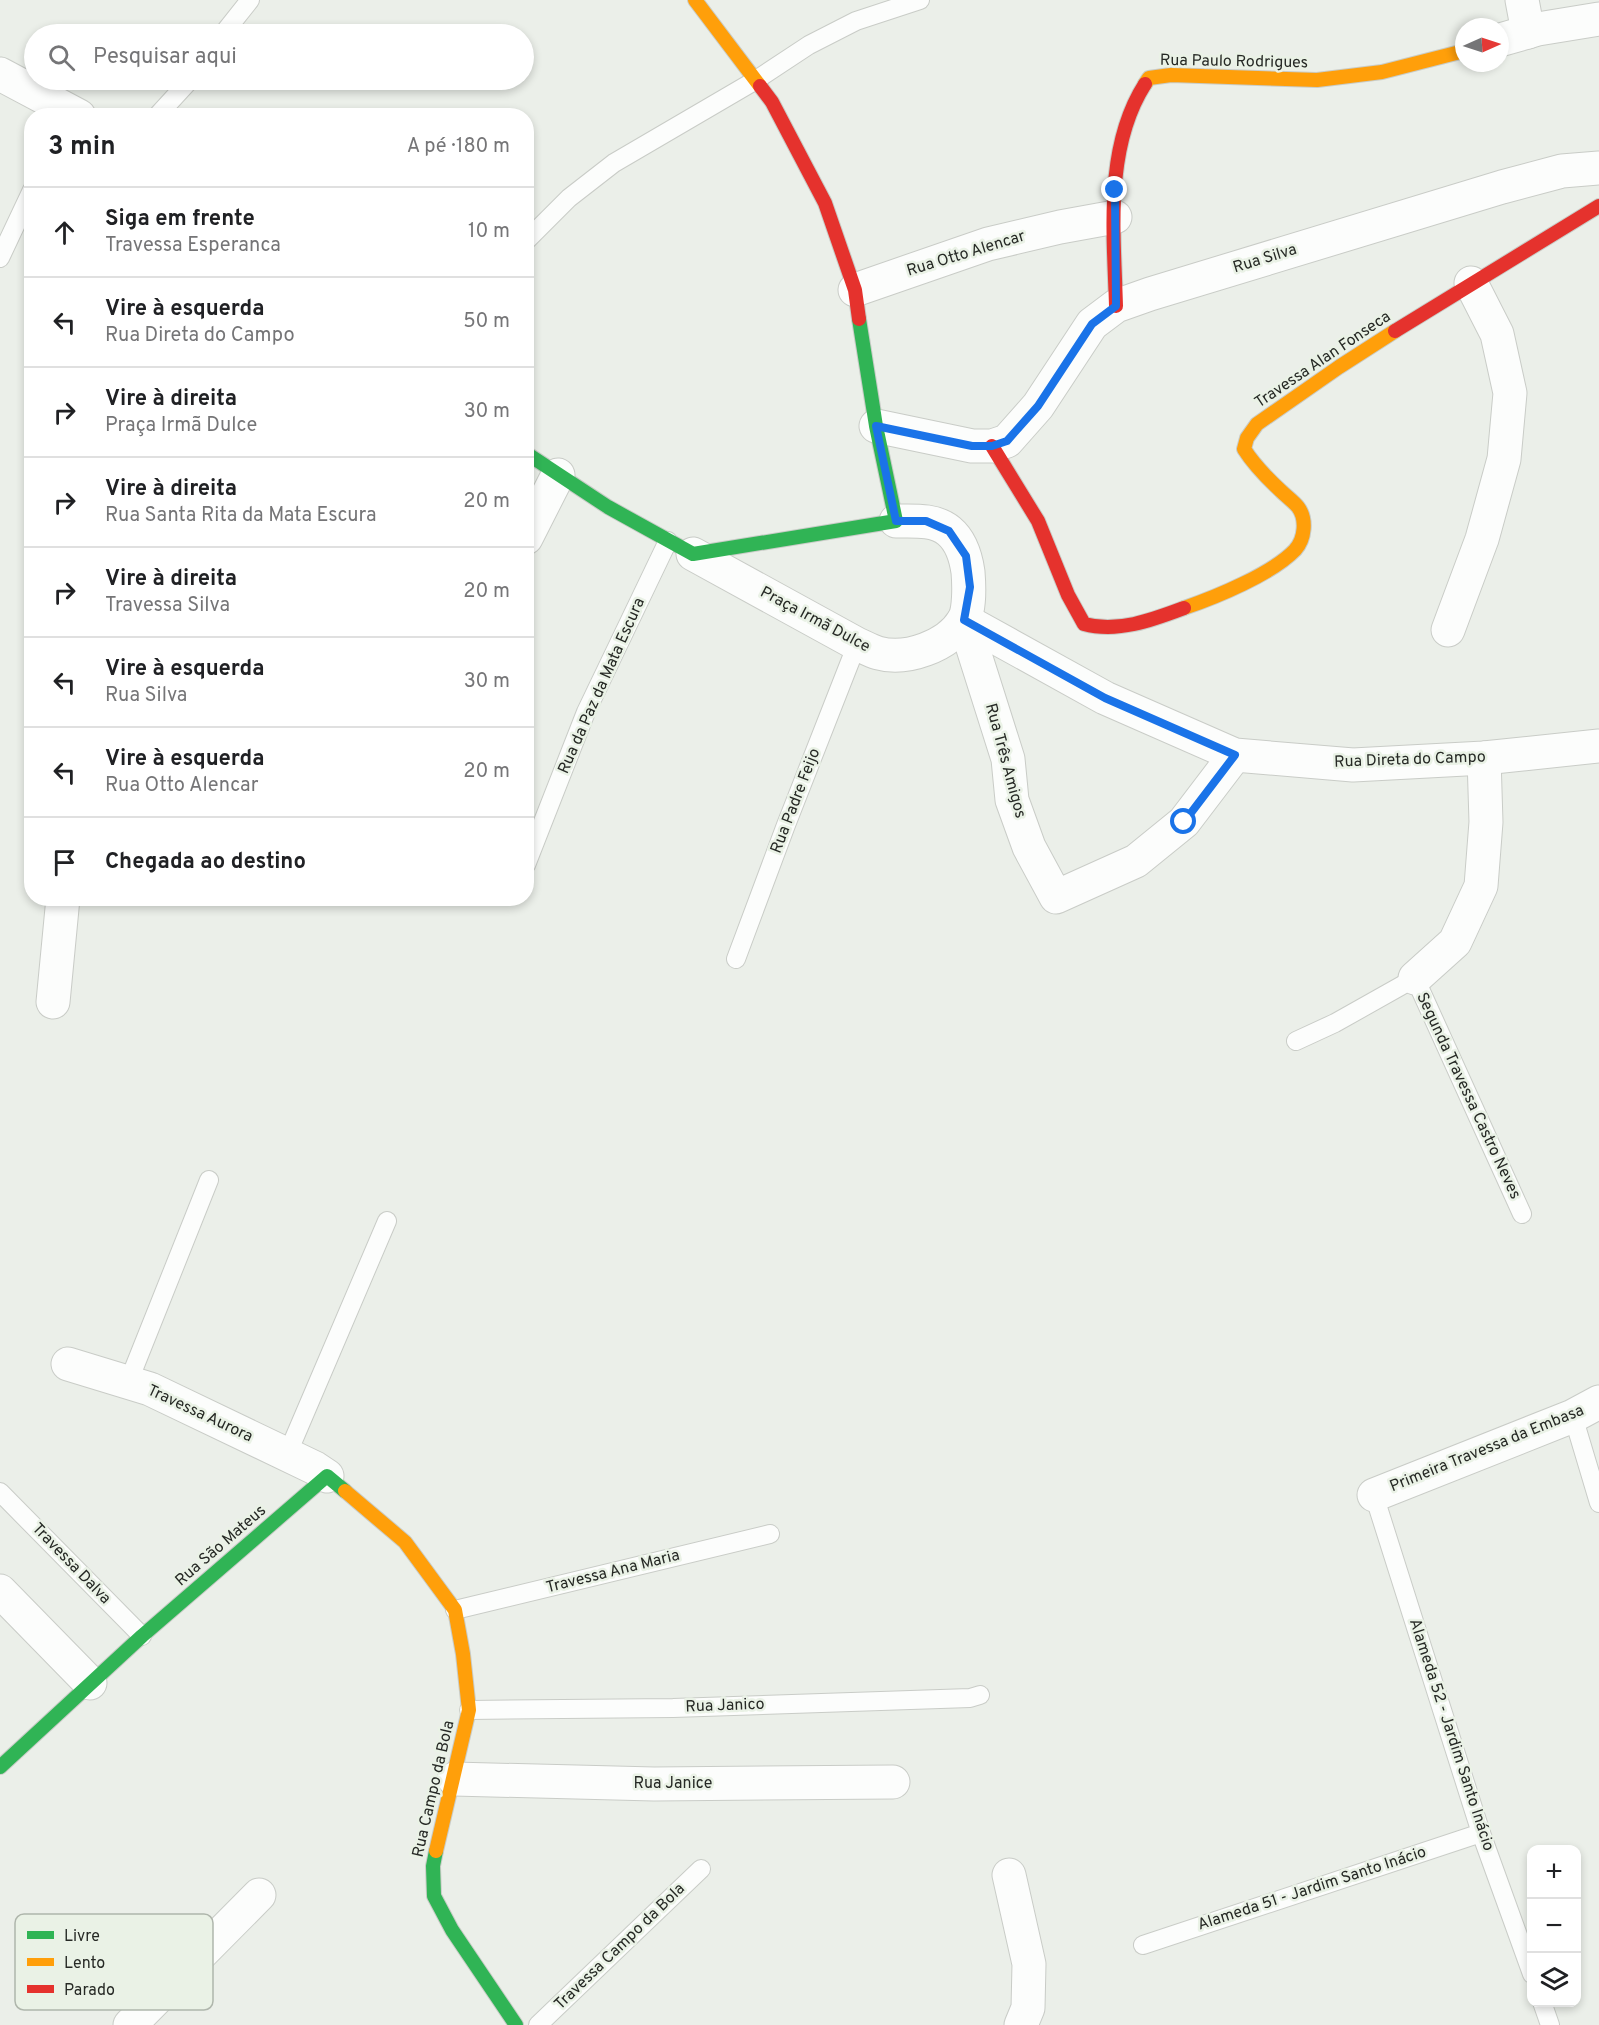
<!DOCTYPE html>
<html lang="pt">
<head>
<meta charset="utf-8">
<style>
  body { margin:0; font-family:Overpass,sans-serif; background:#f6f6f6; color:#202124 }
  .controls { position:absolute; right:18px; bottom:18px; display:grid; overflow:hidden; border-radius:12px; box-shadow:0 3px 9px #0003 }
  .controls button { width:54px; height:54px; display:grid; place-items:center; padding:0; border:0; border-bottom:2px solid #e0e0e0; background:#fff; color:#202124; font:30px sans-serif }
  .compass { position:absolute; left:1455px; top:18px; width:54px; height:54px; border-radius:50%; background:#fff; box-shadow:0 3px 9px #0003; rotate:87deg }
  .stop { position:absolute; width:18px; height:18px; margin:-14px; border:4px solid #1a73e8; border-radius:50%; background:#fff }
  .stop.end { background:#1a73e8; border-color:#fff; box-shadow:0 2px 6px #0008 }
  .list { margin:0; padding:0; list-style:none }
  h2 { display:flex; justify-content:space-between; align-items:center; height:78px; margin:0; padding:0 24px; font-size:26px }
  h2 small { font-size:20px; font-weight:400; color:#757577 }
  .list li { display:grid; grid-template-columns:39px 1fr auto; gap:18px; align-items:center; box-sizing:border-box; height:90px; padding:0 24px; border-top:2px solid #e0e0e0 }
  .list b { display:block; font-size:22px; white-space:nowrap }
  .list p { margin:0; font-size:20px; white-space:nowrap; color:#757577 }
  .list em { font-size:20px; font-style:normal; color:#757577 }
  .icon { flex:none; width:33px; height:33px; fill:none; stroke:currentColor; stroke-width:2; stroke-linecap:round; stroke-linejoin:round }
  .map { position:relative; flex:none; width:1599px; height:2025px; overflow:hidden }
  .search { position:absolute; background:#fff; box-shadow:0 3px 9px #0003; left:24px; top:24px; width:510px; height:66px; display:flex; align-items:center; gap:15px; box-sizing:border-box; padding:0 21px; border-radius:33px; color:#757577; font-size:22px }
  .panel { position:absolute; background:#fff; box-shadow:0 3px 9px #0003; left:24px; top:108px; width:510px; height:798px; border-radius:24px }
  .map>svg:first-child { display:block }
</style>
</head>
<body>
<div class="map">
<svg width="1599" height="2025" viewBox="0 0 1599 2025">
  <rect width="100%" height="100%" fill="#ebefe9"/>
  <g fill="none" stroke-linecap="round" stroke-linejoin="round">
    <defs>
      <g id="lane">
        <polyline points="223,34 250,0"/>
        <polyline points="157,116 190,80"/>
        <polyline points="526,241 569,198 614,163 756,80 809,45 856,21 920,0"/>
        <polyline points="0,258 32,190"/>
        <polyline points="526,865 586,712 668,541"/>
        <polyline points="736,959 786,825 857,644"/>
        <polyline points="1296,1041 1335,1023 1415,978 1522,1214"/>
        <polyline points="128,1383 209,1180"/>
        <polyline points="1573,1416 1599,1503"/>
        <polyline points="287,1455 387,1221"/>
        <polyline points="0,1492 142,1636"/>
        <polyline points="1374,1495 1481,1833 1532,1974"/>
        <polyline points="455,1610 770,1534"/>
        <polyline points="469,1710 673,1708 970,1698 980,1695"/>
        <polyline points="1143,1945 1481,1833"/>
        <polyline points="1542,2002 1550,2025"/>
        <polyline points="538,2025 701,1869"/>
      </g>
      <g id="street">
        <polyline points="1522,0 1528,32"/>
        <polyline points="1500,40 1538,29 1599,19"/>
        <polyline points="0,74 79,116"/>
        <polyline points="855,290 988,244 1060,227 1115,217"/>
        <polyline points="876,426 972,446 992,446 1007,441 1038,406 1092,324 1116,306 1150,294 1502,187 1562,171 1599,168"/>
        <polyline points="526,538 558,475"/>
        <path d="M693,554L857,644C864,647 871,651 878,653C906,661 948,646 963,621C970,611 969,584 968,572C966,558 961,541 949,531C935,519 913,521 896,521"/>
        <polyline points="964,620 1105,698 1235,755 1353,765 1484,758 1599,746"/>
        <polyline points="964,620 1008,759 1012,800 1029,847 1056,897 1136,861 1184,822 1235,755"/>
        <polyline points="1448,630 1482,539 1504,459 1510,393 1497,334 1471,283"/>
        <polyline points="1415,978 1455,942 1481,886 1486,822 1484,758"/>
        <polyline points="53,1002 63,898"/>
        <polyline points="68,1364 150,1389 315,1468 327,1476"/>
        <polyline points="1374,1495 1573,1416 1599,1402"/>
        <polyline points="0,1591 90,1683"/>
        <polyline points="454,1779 654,1784 893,1782"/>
        <polyline points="1009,1875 1029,1964 1028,2008 1021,2025"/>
        <polyline points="130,2025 259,1895"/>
      </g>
      <g id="fast">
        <polyline points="526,453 608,507 693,554 896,521 876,426 859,319"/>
        <polyline points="0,1767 142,1636 327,1476 345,1491"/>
        <polyline points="436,1851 433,1866 434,1896 452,1930 516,2025"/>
      </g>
      <g id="slow">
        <polyline points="695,0 760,86"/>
        <polyline points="1145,84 1149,78 1171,75 1317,80 1382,72 1464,51"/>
        <path d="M1184,608C1216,597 1272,574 1295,550C1305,539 1307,519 1298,507C1293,501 1286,496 1281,491C1267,478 1254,465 1244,449L1247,438L1257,424L1339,367L1395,331"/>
        <polyline points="345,1491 405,1542 455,1610 463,1654 469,1710 436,1851"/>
      </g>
      <g id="jam">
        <polyline points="760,86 772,102 825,203 855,290 859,319"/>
        <path d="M1116,306C1114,234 1104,148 1145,84"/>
        <polyline points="1395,331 1599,206"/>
        <path d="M992,446L1038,521L1068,595L1084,624C1118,633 1152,620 1184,608"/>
      </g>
    </defs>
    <use href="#lane" stroke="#c9ccc7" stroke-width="20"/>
    <use href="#street" stroke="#c9ccc7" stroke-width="35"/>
    <use href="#fast" stroke="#c9ccc7" stroke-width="16"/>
    <use href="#slow" stroke="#c9ccc7" stroke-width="16"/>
    <use href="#jam" stroke="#c9ccc7" stroke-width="16"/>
    <use href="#lane" stroke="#fcfdfc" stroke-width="18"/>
    <use href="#street" stroke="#fcfdfc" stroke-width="33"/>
    <use href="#fast" stroke="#30b455" stroke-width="14"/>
    <use href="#slow" stroke="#ff9f0a" stroke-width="14"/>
    <use href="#jam" stroke="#e5322d" stroke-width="14"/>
  </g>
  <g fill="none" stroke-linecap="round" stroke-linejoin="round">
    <polyline stroke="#1a73e8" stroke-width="8" points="1115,190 1116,306 1092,324 1038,406 1007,441 992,446 972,446 876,426 896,521 926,521 949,531 966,556 970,587 964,620 1105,698 1235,755 1184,822"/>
  </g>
  <g text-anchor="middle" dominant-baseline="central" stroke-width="5" stroke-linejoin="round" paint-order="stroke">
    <g font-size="16" fill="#262925" stroke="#eaf2e6">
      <text transform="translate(1234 62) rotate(1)">Rua Paulo Rodrigues</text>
      <text transform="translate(966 254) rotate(-17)">Rua Otto Alencar</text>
      <text transform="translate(1265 259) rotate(-17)">Rua Silva</text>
      <text transform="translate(1323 360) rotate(-34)">Travessa Alan Fonseca</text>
      <text transform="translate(815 620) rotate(28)">Praça Irmã Dulce</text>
      <text transform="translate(602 686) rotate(-66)">Rua da Paz da Mata Escura</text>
      <text transform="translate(1410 760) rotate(-2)">Rua Direta do Campo</text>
      <text transform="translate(1005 761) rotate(75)">Rua Três Amigos</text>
      <text transform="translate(796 801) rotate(-69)">Rua Padre Feijo</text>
      <text transform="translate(1468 1096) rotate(65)">Segunda Travessa Castro Neves</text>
      <text transform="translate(200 1414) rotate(25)">Travessa Aurora</text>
      <text transform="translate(1487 1449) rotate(-22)">Primeira Travessa da Embasa</text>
      <text transform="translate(221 1546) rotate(-41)">Rua São Mateus</text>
      <text transform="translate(71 1564) rotate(46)">Travessa Dalva</text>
      <text transform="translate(613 1572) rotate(-14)">Travessa Ana Maria</text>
      <text transform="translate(725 1706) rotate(-2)">Rua Janico</text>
      <text transform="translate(1451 1735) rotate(72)">Alameda 52 - Jardim Santo Inácio</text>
      <text x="673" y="1784">Rua Janice</text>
      <text transform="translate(434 1789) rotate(-77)">Rua Campo da Bola</text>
      <text transform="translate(1312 1889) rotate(-18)">Alameda 51 - Jardim Santo Inácio</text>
      <text transform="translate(620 1947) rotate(-44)">Travessa Campo da Bola</text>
    </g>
  </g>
  <rect x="15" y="1914" width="198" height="96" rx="9" fill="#eaf2e6" stroke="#afb6ac" stroke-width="1.5"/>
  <rect x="27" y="1931" width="27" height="8" fill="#30b455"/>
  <rect x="27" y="1958" width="27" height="8" fill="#ff9f0a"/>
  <rect x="27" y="1985" width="27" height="8" fill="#e5322d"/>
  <g font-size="16" fill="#262925">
    <text x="64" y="1941">Livre</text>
    <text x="64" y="1968">Lento</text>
    <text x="64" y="1995">Parado</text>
  </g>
</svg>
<div class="controls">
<button>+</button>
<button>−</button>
<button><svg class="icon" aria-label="layers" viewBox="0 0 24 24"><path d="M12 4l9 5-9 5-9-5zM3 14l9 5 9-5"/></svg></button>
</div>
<svg class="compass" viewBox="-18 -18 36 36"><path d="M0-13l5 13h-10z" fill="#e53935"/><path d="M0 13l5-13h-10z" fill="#757577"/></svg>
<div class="stop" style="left:1184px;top:822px"></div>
<div class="stop end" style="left:1115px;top:190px"></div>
<div class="search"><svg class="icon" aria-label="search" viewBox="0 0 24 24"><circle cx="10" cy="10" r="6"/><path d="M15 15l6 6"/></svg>Pesquisar aqui</div>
<section class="panel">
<h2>3 min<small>A pé · 180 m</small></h2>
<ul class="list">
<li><svg class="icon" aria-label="ahead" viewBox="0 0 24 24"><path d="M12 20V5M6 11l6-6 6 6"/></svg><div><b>Siga em frente</b><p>Travessa Esperanca</p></div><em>10 m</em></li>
<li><svg class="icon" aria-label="left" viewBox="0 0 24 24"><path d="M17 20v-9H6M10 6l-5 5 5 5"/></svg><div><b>Vire à esquerda</b><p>Rua Direta do Campo</p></div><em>50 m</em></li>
<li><svg class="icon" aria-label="right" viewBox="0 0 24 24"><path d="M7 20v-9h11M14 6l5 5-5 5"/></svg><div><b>Vire à direita</b><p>Praça Irmã Dulce</p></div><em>30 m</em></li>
<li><svg class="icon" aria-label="right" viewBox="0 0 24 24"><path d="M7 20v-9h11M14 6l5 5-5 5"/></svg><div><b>Vire à direita</b><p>Rua Santa Rita da Mata Escura</p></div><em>20 m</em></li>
<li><svg class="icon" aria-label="right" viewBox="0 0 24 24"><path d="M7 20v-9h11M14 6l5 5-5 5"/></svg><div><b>Vire à direita</b><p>Travessa Silva</p></div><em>20 m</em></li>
<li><svg class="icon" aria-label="left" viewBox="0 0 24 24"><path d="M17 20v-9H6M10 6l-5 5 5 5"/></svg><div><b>Vire à esquerda</b><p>Rua Silva</p></div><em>30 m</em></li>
<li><svg class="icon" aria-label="left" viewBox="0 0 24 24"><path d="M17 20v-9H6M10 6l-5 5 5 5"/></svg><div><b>Vire à esquerda</b><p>Rua Otto Alencar</p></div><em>20 m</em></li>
<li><svg class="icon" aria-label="arrive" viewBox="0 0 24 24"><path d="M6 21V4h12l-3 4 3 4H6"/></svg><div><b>Chegada ao destino</b></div></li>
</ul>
</section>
</div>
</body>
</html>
